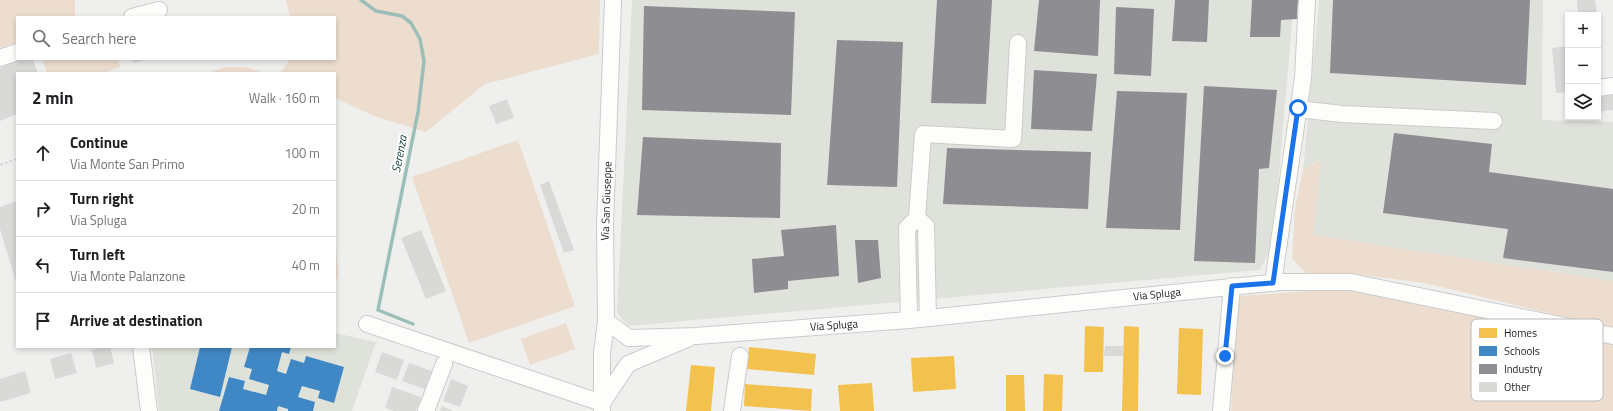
<!DOCTYPE html>
<html lang="en">
<head>
<meta charset="utf-8">
<style>
  body { margin:0; font-family:"Titillium Web",sans-serif; background:#f2f2f2; color:#202124 }
  .controls { position:absolute; right:12px; top:12px; display:grid; overflow:hidden; border-radius:0px; box-shadow:0 2px 6px #0003 }
  .controls button { width:36px; height:36px; display:grid; place-items:center; padding:0; border:0; border-bottom:1px solid #e0e0e0; background:#fff; color:#202124; font:20px sans-serif }
  .stop { position:absolute; width:12px; height:12px; margin:-9px; border:3px solid #1a73e8; border-radius:50%; background:#fff }
  .stop.end { background:#1a73e8; border-color:#fff; box-shadow:0 1px 4px #0008 }
  .list { margin:0; padding:0; list-style:none }
  h2 { display:flex; justify-content:space-between; align-items:center; height:52px; margin:0; padding:0 16px; font-size:17px }
  h2 small { font-size:13px; font-weight:400; color:#757577 }
  .list li { display:grid; grid-template-columns:26px 1fr auto; gap:12px; align-items:center; box-sizing:border-box; height:56px; padding:0 16px; border-top:1px solid #e0e0e0 }
  .list b { display:block; font-size:15px; white-space:nowrap }
  .list p { margin:0; font-size:13px; white-space:nowrap; color:#757577 }
  .list em { font-size:13px; font-style:normal; color:#757577 }
  .icon { flex:none; width:22px; height:22px; fill:none; stroke:currentColor; stroke-width:2; stroke-linecap:round; stroke-linejoin:round }
  .map { position:relative; flex:none; width:1613px; height:411px; overflow:hidden }
  .search { position:absolute; background:#fff; box-shadow:0 2px 6px #0003; left:16px; top:16px; width:320px; height:44px; display:flex; align-items:center; gap:10px; box-sizing:border-box; padding:0 14px; border-radius:0px; color:#757577; font-size:15px }
  .panel { position:absolute; background:#fff; box-shadow:0 2px 6px #0003; left:16px; top:72px; width:320px; height:276px; border-radius:0px }
  .map>svg:first-child { display:block }
</style>
</head>
<body>
<div class="map">
<svg width="1613" height="411" viewBox="0 0 1613 411">
  <rect width="100%" height="100%" fill="#eff0ee"/>
  <g fill="#dfe2db">
    <polygon points="632,0 1294,0 1273,243 1260,270 628,326 617,312"/>
    <polygon points="1319,0 1543,0 1542,120 1613,122 1613,281 1313,235 1320,160 1303,170"/>
    <polygon points="335,333 376,342 352,411 159,411 152,347 335,347"/>
  </g>
  <g fill="#ecddcf">
    <polygon points="0,0 75,0 75,17 17,17 17,42 0,48"/>
    <polygon points="286,0 600,0 599,54 485,84 426,132 374,116 335,98 335,73 280,73 290,59 335,59 335,17 290,17"/>
    <polygon points="42,59 118,59 120,67 103,73 47,73"/>
    <polygon points="224,67 246,67 263,73 210,73"/>
    <polygon points="518,140 575,306 469,343 412,177"/>
    <polygon points="1321,160 1313,235 1613,281 1613,329 1425,283 1345,273 1307,274 1292,259 1295,207 1303,170"/>
    <polygon points="335,230 338,275 335,286"/>
    <polygon points="1339,289 1432,304 1613,345 1613,411 1231,411 1238,296"/>
    <polygon points="566,323 575,349 530,365 521,339"/>
  </g>
  <g fill="#f2c14e">
    <polygon points="1085,326 1104,327 1103,372 1084,372"/>
    <polygon points="1124,326 1139,327 1138,411 1122,411"/>
    <polygon points="1179,328 1203,329 1201,395 1177,394"/>
    <polygon points="749,347 816,354 814,375 747,369"/>
    <polygon points="954,356 956,389 913,392 911,358"/>
    <polygon points="691,365 715,367 711,411 686,411"/>
    <polygon points="1044,374 1063,375 1062,411 1043,411"/>
    <polygon points="1006,375 1024,375 1025,411 1006,411"/>
    <polygon points="872,383 874,411 840,411 838,385"/>
    <polygon points="745,384 812,389 811,411 744,406"/>
  </g>
  <g fill="#3f88c5">
    <polygon points="200,347 232,347 220,397 190,389"/>
    <polygon points="250,347 291,347 289,354 282,352 277,371 286,374 291,359 304,363 306,356 344,367 334,403 318,398 320,391 302,386 298,397 315,402 313,411 288,411 288,409 278,406 277,411 219,411 229,377 245,381 243,389 266,395 269,385 249,379 252,369 244,367"/>
  </g>
  <g fill="#8d8d92">
    <polygon points="937,0 992,0 986,104 931,103"/>
    <polygon points="1039,0 1100,0 1098,56 1034,51"/>
    <polygon points="1175,0 1209,0 1207,42 1172,41"/>
    <polygon points="1252,0 1298,0 1297,19 1281,20 1280,37 1250,37"/>
    <polygon points="1333,0 1530,0 1526,85 1330,73"/>
    <polygon points="644,6 795,12 791,115 642,110"/>
    <polygon points="1116,7 1154,9 1151,76 1114,74"/>
    <polygon points="837,40 903,42 897,187 827,185"/>
    <polygon points="1034,70 1097,74 1092,131 1031,129"/>
    <polygon points="1204,86 1277,90 1269,168 1259,169 1255,263 1194,261"/>
    <polygon points="1117,91 1187,93 1180,230 1106,228"/>
    <polygon points="1394,133 1492,144 1489,172 1613,189 1613,272 1503,258 1508,229 1383,213"/>
    <polygon points="643,137 781,143 780,218 637,215"/>
    <polygon points="947,148 1091,152 1088,209 943,204"/>
    <polygon points="836,225 839,276 788,281 788,289 754,293 752,259 784,256 781,230"/>
    <polygon points="855,240 878,240 881,278 858,283"/>
  </g>
  <g fill="none" stroke-linecap="round" stroke-linejoin="round">
    <polyline stroke="#9bbfb8" stroke-width="3.5" points="361,0 376,11 402,16 411,23 420,39 424,61 418,112 378,310 413,324"/>
  </g>
  <g fill="#d9d9d8">
    <polygon points="1577,0 1595,0 1597,15 1578,15"/>
    <polygon points="1568,46 1568,92 1556,93 1552,48"/>
    <polygon points="21,59 36,59 33,60 38,73 17,73 17,114 0,121 0,68"/>
    <polygon points="132,59 147,59 134,63"/>
    <polygon points="1613,91 1613,110 1598,112 1598,93"/>
    <polygon points="507,99 514,118 496,124 489,106"/>
    <polygon points="549,181 574,250 564,253 540,185"/>
    <polygon points="17,201 17,285 0,229 0,207"/>
    <polygon points="421,230 446,291 426,299 401,238"/>
    <polygon points="1105,346 1123,346 1123,356 1104,356"/>
    <polygon points="102,347 110,347 114,363 96,368 92,350"/>
    <polygon points="382,352 404,360 397,380 375,372"/>
    <polygon points="71,353 77,373 55,379 50,359"/>
    <polygon points="409,363 432,371 425,389 402,381"/>
    <polygon points="25,371 31,393 0,402 0,379"/>
    <polygon points="451,379 468,386 460,407 443,401"/>
    <polygon points="392,387 421,397 416,411 394,411 385,408"/>
    <polygon points="442,406 453,411 440,411"/>
  </g>
  <g fill="none" stroke-linecap="round" stroke-linejoin="round">
    <defs>
      <g id="minor">
        <polyline points="132,17 159,10"/>
        <polyline points="0,58 17,52"/>
        <polyline points="1598,88 1613,86"/>
        <polyline points="1298,109 1342,114 1494,121"/>
        <polyline points="917,218 923,134 1013,139 1018,43"/>
        <polyline points="1273,283 1303,78 1307,0"/>
        <polyline points="909,320 907,228 917,218 926,226 928,318"/>
        <polyline points="606,321 629,338 696,336 909,320 1280,282 1351,282 1613,336"/>
        <polyline points="367,324 602,403 628,364 687,339"/>
        <polyline points="141,347 149,411"/>
        <polyline points="426,411 444,364"/>
        <polyline points="602,411 602,353 606,321 605,225 613,0"/>
        <polyline points="732,411 740,356"/>
        <polyline points="1221,411 1232,286"/>
      </g>
    </defs>
    <use href="#minor" stroke="#cbccca" stroke-width="18"/>
    <polyline stroke="#d6d6d5" stroke-width="2" stroke-dasharray="3 2" stroke-linecap="butt" points="0,165 17,159"/>
    <use href="#minor" stroke="#fdfdfc" stroke-width="16"/>
  </g>
  <g fill="none" stroke-linecap="round" stroke-linejoin="round">
    <polyline stroke="#1a73e8" stroke-width="5" points="1225,356 1232,286 1273,283 1298,108"/>
  </g>
  <g text-anchor="middle" dominant-baseline="central" stroke-width="4" stroke-linejoin="round" paint-order="stroke">
    <g font-size="11" fill="#1a1a19" stroke="#fff">
      <text transform="translate(606 201) rotate(-88)">Via San Giuseppe</text>
      <text transform="translate(1157 294) rotate(-6)">Via Spluga</text>
      <text transform="translate(834 325) rotate(-4)">Via Spluga</text>
    </g>
    <g font-size="12" font-style="italic" fill="#0e3e38" stroke="#fff">
      <text transform="translate(399 154) rotate(-79)">Serenza</text>
    </g>
  </g>
  <rect x="1471" y="319" width="132" height="82" rx="6" fill="#fff" stroke="#bababa" stroke-width="1"/>
  <rect x="1479" y="328" width="18" height="10" fill="#f2c14e"/>
  <rect x="1479" y="346" width="18" height="10" fill="#3f88c5"/>
  <rect x="1479" y="364" width="18" height="10" fill="#8d8d92"/>
  <rect x="1479" y="382" width="18" height="10" fill="#d9d9d8"/>
  <g font-size="11" fill="#1a1a19">
    <text x="1504" y="337">Homes</text>
    <text x="1504" y="355">Schools</text>
    <text x="1504" y="373">Industry</text>
    <text x="1504" y="391">Other</text>
  </g>
</svg>
<div class="controls">
<button>+</button>
<button>−</button>
<button><svg class="icon" aria-label="layers" viewBox="0 0 24 24"><path d="M12 4l9 5-9 5-9-5zM3 14l9 5 9-5"/></svg></button>
</div>
<div class="stop" style="left:1298px;top:108px"></div>
<div class="stop end" style="left:1225px;top:356px"></div>
<div class="search"><svg class="icon" aria-label="search" viewBox="0 0 24 24"><circle cx="10" cy="10" r="6"/><path d="M15 15l6 6"/></svg>Search here</div>
<section class="panel">
<h2>2 min<small>Walk · 160 m</small></h2>
<ul class="list">
<li><svg class="icon" aria-label="ahead" viewBox="0 0 24 24"><path d="M12 20V5M6 11l6-6 6 6"/></svg><div><b>Continue</b><p>Via Monte San Primo</p></div><em>100 m</em></li>
<li><svg class="icon" aria-label="right" viewBox="0 0 24 24"><path d="M7 20v-9h11M14 6l5 5-5 5"/></svg><div><b>Turn right</b><p>Via Spluga</p></div><em>20 m</em></li>
<li><svg class="icon" aria-label="left" viewBox="0 0 24 24"><path d="M17 20v-9H6M10 6l-5 5 5 5"/></svg><div><b>Turn left</b><p>Via Monte Palanzone</p></div><em>40 m</em></li>
<li><svg class="icon" aria-label="arrive" viewBox="0 0 24 24"><path d="M6 21V4h12l-3 4 3 4H6"/></svg><div><b>Arrive at destination</b></div></li>
</ul>
</section>
</div>
</body>
</html>
